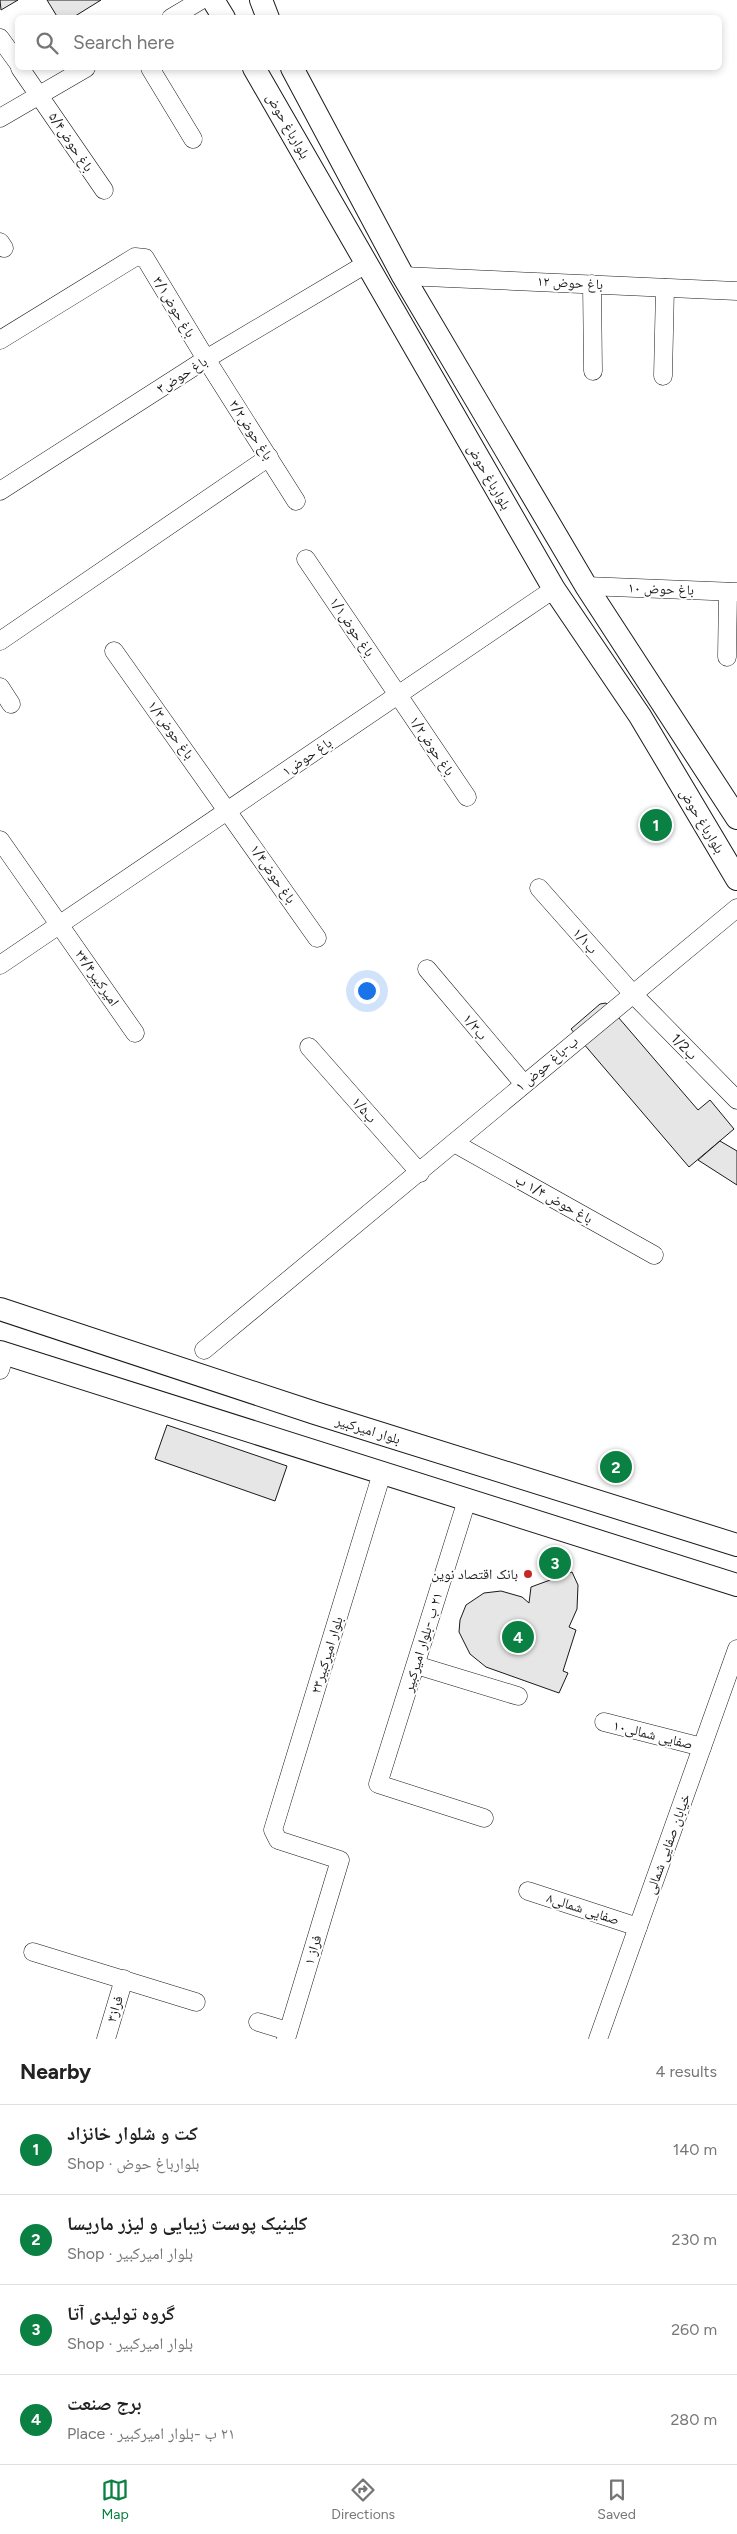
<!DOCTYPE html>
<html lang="en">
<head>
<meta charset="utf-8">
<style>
  body { margin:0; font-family:Figtree,"Noto Naskh Arabic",sans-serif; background:#f6f6f6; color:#222 }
  .you { position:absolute; left:366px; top:990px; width:18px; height:18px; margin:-12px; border:4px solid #fff; border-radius:50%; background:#1a73e8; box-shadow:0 0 0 8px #1a73e833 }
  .badge { display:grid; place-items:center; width:32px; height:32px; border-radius:50%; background:#0b8043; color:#fff; font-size:16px; font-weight:700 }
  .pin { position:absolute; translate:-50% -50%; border:2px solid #fff; box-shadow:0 1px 5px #0006 }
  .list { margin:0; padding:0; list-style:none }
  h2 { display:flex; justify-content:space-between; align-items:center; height:65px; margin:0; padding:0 20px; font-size:21px }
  h2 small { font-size:16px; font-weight:400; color:#767676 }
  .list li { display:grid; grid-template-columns:32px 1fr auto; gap:15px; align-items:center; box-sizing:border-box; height:90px; padding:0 20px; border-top:1px solid #e0e0e0 }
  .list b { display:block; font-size:19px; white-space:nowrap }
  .list p { margin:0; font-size:16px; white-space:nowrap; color:#767676 }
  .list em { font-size:16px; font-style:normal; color:#767676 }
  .icon { flex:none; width:28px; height:28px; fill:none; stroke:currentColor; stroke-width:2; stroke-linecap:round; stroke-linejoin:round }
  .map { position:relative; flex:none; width:737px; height:2039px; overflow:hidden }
  .search { position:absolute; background:#fff; box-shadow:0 2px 8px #0003; left:15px; right:15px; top:15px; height:55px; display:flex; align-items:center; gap:12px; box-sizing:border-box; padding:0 18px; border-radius:8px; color:#767676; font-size:19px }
  .sheet { height:425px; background:#fff }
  nav { display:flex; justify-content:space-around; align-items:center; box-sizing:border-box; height:70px; border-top:1px solid #e0e0e0; background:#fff; font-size:14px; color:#767676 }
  nav a { display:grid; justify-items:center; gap:2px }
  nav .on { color:#0b8043 }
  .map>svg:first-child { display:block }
</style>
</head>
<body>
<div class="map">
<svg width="737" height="2039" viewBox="0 0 737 2039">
  <rect width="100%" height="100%" fill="#fff"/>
  <g fill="#e6e6e6" stroke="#1a1a1a">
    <polygon points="0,0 18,0 1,10"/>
    <polygon points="47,0 101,0 72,18 58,18"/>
    <polygon points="606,1003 698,1110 710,1100 734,1129 689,1167 571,1029 600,1004"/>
    <polygon points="720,1141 737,1151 737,1185 698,1160"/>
    <polygon points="167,1425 287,1466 275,1501 155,1459"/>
    <polygon points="572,1572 578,1585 577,1609 569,1627 576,1630 563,1671 568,1673 559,1693 486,1667 470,1654 459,1632 460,1620 466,1605 484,1593 501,1591 522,1597 529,1603 531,1587"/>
  </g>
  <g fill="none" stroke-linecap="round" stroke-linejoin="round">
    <defs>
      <g id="minor">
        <polyline points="171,18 201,0"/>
        <polyline points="0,38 18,63"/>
        <polyline points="20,68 104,190"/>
        <polyline points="150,68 193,139"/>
        <polyline points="0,118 86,68"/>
        <polyline points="0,242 4,248"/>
        <polyline points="403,276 737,291"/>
        <polyline points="592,284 593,371"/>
        <polyline points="0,340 135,257 145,258 206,359 296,501"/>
        <polyline points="663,376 665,288"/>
        <polyline points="0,491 206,359 366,264"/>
        <polyline points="306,559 467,797"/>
        <polyline points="586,586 737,592"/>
        <polyline points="0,641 269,457"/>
        <polyline points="114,651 317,938"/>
        <polyline points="727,657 728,592"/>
        <polyline points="0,687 11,704"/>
        <polyline points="0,840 135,1033"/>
        <polyline points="539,888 632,993 737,1100"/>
        <polyline points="0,965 554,589"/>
        <polyline points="427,969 524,1084"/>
        <polyline points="309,1047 420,1173"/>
        <polyline points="454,1143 654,1255"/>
        <polyline points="204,1350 737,908"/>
        <polyline points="0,1370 5,1354"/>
        <polyline points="467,1500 378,1784 484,1818"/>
        <polyline points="416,1665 518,1696"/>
        <polyline points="604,1722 702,1747"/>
        <polyline points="528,1891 638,1927"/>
        <polyline points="33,1952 196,2002"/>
        <polyline points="258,2022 288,2031"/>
        <polyline points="106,2039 124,1979"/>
        <polyline points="286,2039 340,1860 278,1840 273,1830 382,1473"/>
        <polyline points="598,2039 737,1649"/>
      </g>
      <g id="major">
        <polyline points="213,0 224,18"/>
        <polyline points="261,0 268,18"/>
        <polyline points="254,68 554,589 640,716 737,879"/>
        <polyline points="292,68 403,276 586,586 737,818"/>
        <polyline points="0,1309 315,1413 737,1545"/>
        <polyline points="0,1352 737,1585"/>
      </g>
    </defs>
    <use href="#minor" stroke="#1a1a1a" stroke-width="19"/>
    <use href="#major" stroke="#1a1a1a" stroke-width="24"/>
    <use href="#minor" stroke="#fff" stroke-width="18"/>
    <use href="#major" stroke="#fff" stroke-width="22"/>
  </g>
  <circle fill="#c62828" stroke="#fff" stroke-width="2" cx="528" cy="1574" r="5"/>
  <g text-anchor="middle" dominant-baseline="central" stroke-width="4" stroke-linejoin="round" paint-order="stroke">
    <g font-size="14" fill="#1a1a1a" stroke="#fff">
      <text transform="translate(288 126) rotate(60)">بلوارباغ حوض</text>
      <text transform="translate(71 142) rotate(56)">باغ حوض۵/۴</text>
      <text transform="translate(570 283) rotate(3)">۱۲ باغ حوض</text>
      <text transform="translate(174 307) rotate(59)">باغ حوض۳/۱</text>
      <text transform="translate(182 375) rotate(-32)">باغ حوض۳</text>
      <text transform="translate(251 430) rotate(57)">باغ حوض۳/۲</text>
      <text transform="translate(489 477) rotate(60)">بلوارباغ حوض</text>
      <text transform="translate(661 589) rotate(2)">۱۰ باغ حوض</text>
      <text transform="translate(352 627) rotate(56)">باغ حوض۱/۱</text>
      <text transform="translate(171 730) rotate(54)">باغ حوض۱/۳</text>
      <text transform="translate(432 746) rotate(56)">باغ حوض۱/۲</text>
      <text transform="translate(307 757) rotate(-34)">باغ حوض۱</text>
      <text transform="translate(702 821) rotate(59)">بلوارباغ حوض</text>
      <text transform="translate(273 874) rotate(55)">باغ حوض۱/۴</text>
      <text transform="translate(585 941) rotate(48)">ب۱/۱</text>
      <text transform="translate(97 978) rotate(55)">امیرکبیر۲۴/۴</text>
      <text transform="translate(475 1027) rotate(50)">ب۱/۳</text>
      <text transform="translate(684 1047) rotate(45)">1/2ب</text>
      <text transform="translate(547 1064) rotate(-40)">۱ ب-باغ حوض</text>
      <text transform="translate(364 1110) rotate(49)">ب۱/۵</text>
      <text transform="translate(554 1199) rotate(29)">باغ حوض ۱/۴ ب</text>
      <text transform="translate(368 1430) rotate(17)">بلوار امیرکبیر</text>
      <text transform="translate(423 1642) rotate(-73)">٢١ ب -بلوار امیرکبیر</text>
      <text transform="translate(327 1655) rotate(-73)">۲۳بلوار امیرکبیر</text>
      <text transform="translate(653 1735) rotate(14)">صفایی شمالی۱۰</text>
      <text transform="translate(668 1844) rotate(-70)">خیابان صفایی شمالی</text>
      <text transform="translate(583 1909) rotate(18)">صفایی شمالی۸</text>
      <text transform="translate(313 1950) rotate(-73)">فراز ۱</text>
      <text transform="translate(115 2009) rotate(-73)">فراز۳</text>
    </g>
    <g font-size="14" fill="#1a1a1a" stroke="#fff" text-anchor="end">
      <text x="518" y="1574">بانک اقتصاد نوین</text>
    </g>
  </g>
</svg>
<div class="you"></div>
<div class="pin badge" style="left:656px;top:825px">1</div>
<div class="pin badge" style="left:616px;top:1467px">2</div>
<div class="pin badge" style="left:555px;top:1563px">3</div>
<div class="pin badge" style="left:518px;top:1637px">4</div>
<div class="search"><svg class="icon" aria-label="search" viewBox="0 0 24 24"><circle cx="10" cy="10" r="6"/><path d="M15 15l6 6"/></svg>Search here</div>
</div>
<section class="sheet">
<h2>Nearby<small>4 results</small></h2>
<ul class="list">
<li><span class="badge">1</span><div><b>کت و شلوار خانزاد</b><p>Shop · بلوارباغ حوض</p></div><em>140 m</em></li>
<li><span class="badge">2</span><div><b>کلینیک پوست زیبایی و لیزر ماریسا</b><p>Shop · بلوار امیرکبیر</p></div><em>230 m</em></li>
<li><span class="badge">3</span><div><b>گروه تولیدی آتا</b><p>Shop · بلوار امیرکبیر</p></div><em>260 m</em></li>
<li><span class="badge">4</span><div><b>برج صنعت</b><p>Place · ٢١ ب -بلوار امیرکبیر</p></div><em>280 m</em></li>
</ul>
</section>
<nav>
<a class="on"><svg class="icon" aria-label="map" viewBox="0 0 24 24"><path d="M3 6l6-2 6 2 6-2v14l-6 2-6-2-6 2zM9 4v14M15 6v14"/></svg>Map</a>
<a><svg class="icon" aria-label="directions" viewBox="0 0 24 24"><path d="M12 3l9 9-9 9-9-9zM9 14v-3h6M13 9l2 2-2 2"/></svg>Directions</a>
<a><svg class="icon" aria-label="saved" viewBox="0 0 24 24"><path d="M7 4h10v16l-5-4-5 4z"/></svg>Saved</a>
</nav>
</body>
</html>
